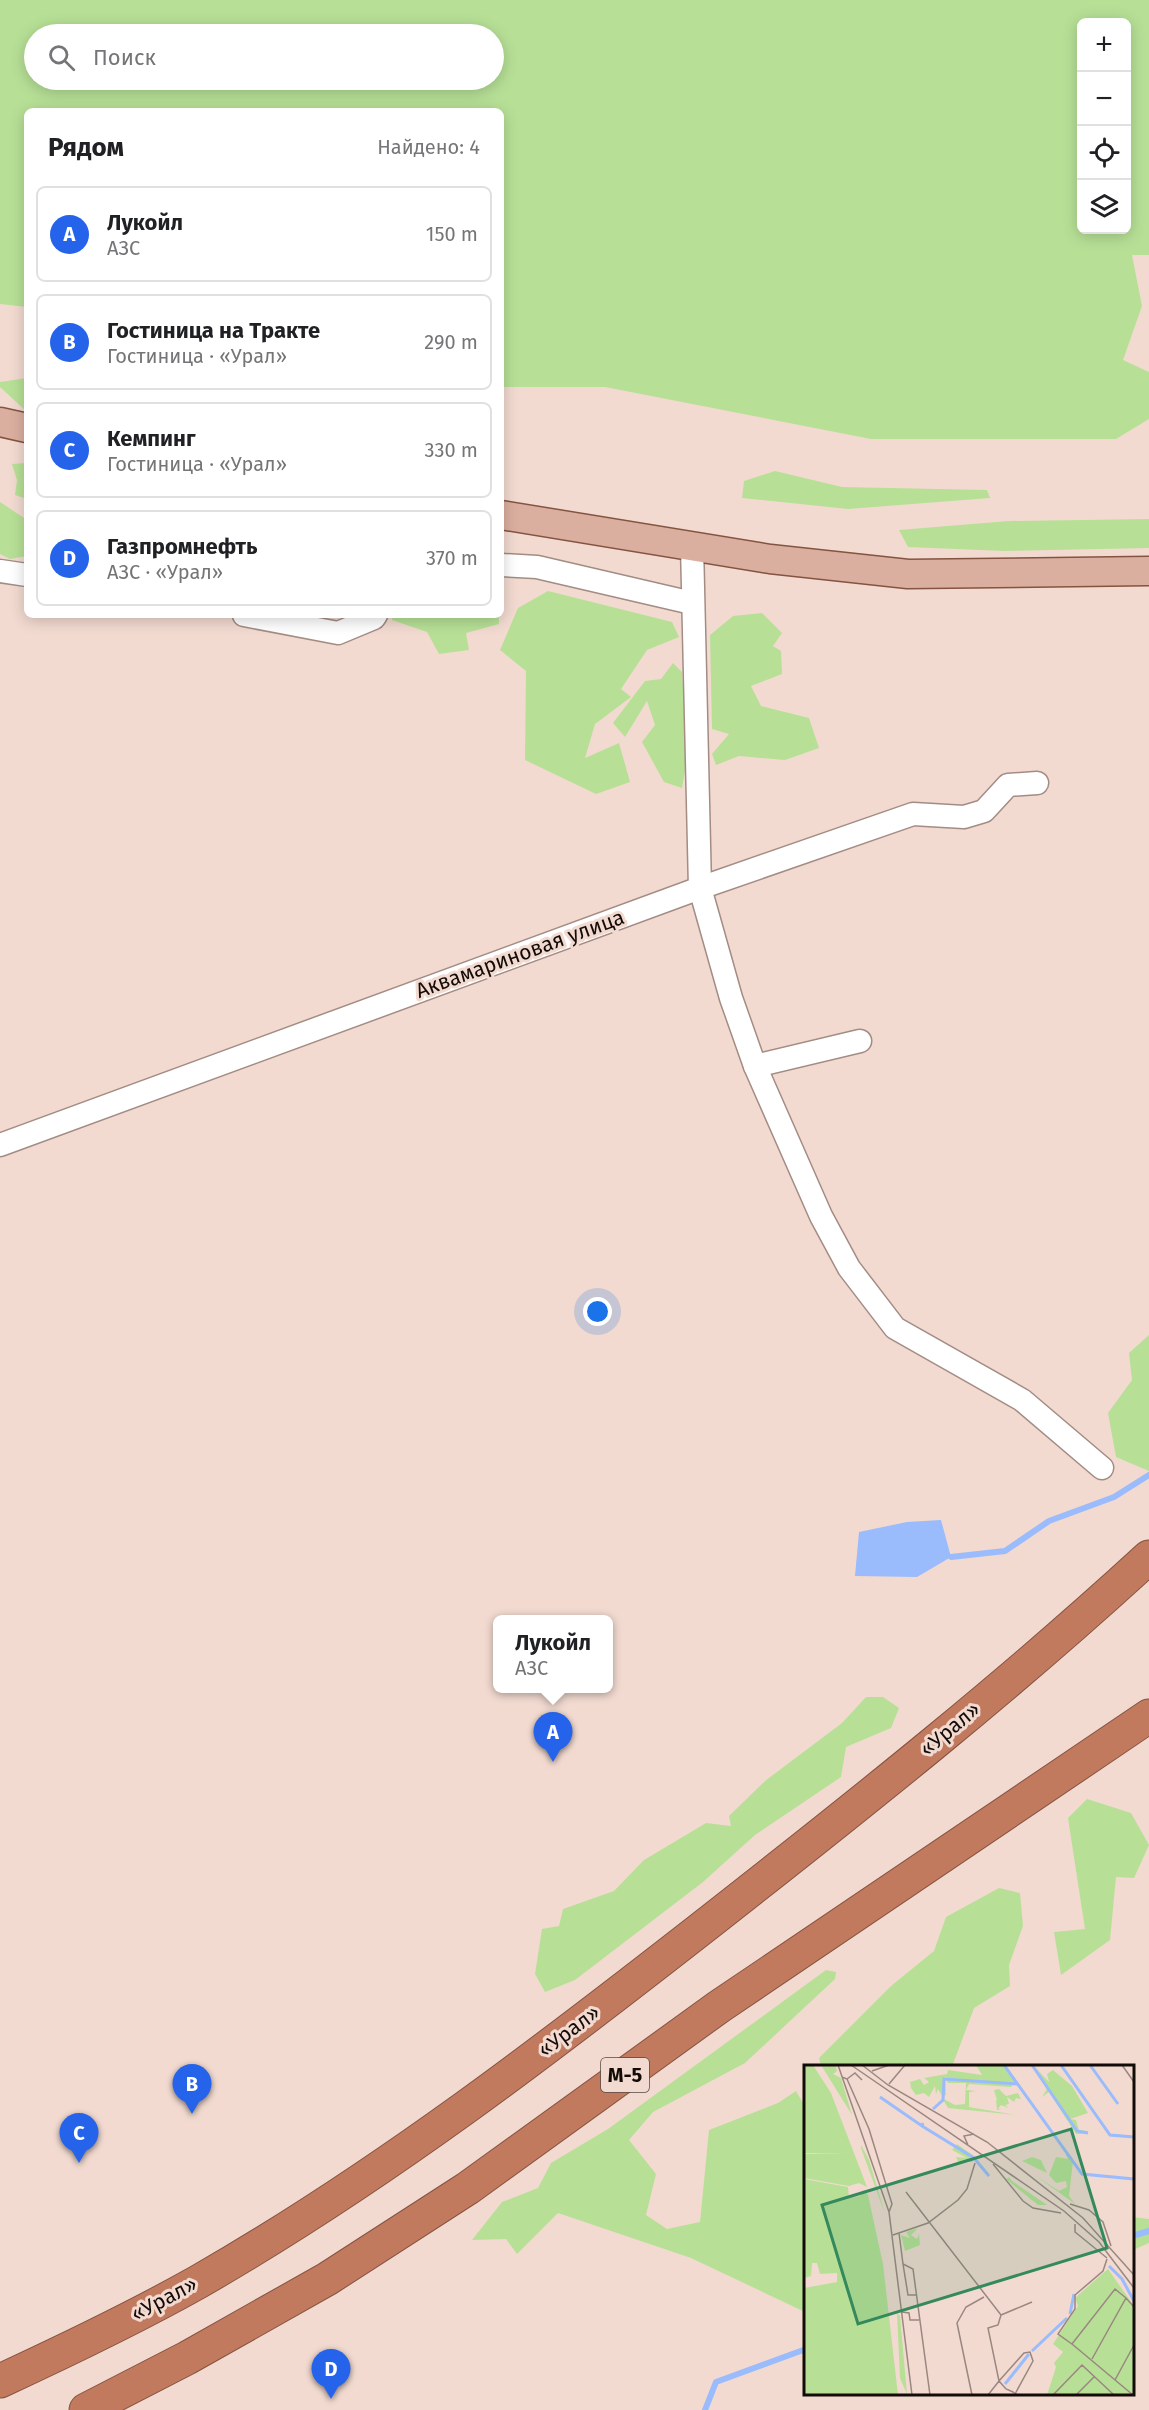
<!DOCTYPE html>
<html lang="ru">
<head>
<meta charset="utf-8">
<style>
  body { margin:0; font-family:"Fira Sans",sans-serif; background:#f6f6f6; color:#202124 }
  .controls { position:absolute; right:18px; top:18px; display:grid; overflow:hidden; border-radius:9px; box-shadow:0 3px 15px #0003 }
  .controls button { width:54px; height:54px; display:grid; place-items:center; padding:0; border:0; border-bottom:2px solid #e0e0e0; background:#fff; color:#202124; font:30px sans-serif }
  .you { position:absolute; left:598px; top:1312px; width:21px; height:21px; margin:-15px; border:4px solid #fff; border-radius:50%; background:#1a73e8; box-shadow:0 0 0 9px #1a73e833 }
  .badge { display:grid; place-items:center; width:39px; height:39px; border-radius:50%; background:#2563eb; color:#fff; font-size:20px; font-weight:700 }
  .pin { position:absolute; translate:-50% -50px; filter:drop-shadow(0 2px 3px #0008) }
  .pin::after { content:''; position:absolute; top:32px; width:21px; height:18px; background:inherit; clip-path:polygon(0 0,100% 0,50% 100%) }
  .popup { position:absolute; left:493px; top:1615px; width:120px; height:78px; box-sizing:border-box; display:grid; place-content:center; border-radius:9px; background:#fff; filter:drop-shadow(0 2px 4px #0005); font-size:20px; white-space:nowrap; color:#757577 }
  .popup b { font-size:22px; color:#202124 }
  .popup::after { content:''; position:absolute; left:50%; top:100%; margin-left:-12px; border:12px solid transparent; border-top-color:#fff }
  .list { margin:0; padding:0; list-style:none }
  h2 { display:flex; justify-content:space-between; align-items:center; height:78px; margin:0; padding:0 24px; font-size:26px }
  h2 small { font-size:20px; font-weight:400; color:#757577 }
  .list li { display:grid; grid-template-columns:39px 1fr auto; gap:18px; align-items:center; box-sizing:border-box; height:96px; margin:0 12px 12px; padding:0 12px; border:2px solid #e0e0e0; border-radius:9px }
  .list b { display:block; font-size:22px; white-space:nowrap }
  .list p { margin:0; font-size:20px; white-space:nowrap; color:#757577 }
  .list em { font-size:20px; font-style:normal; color:#757577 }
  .icon { flex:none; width:33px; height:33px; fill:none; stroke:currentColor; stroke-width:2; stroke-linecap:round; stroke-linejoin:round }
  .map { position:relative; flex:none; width:1149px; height:2410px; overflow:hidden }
  .search { position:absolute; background:#fff; box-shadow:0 3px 15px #0003; left:24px; top:24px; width:480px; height:66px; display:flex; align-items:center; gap:15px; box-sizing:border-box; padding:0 21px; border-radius:33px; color:#757577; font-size:22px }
  .panel { position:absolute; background:#fff; box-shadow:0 3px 15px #0003; left:24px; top:108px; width:480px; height:510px; border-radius:9px }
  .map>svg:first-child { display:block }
</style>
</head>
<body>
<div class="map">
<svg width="1149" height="2410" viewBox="0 0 1149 2410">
  <rect width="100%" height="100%" fill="#f2dad0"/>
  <g fill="#b7e096" fill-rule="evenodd">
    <path d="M0,0H1149V255H1132L1142,306L1123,360L1149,372V419L1116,439H871L605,387H501V111H27V307L0,304ZM1082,22H1126V230H1082ZM34,34H494V80H34Z"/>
    <polygon points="27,378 27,412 0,387 0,382"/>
    <polygon points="27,463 27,499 15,495 17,480 12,464"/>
    <polygon points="775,471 842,487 987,490 990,498 848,509 742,498 744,481"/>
    <polygon points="0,502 27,520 27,556 10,559 0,554"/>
    <polygon points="1149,519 1149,548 1004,551 908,547 899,530 1009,521"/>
    <polygon points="548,591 672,622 679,637 647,650 621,689 631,697 595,724 585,758 619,743 630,782 596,794 525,760 526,671 500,650 518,608"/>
    <polygon points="762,613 782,633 773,646 781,651 782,674 751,686 761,706 809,718 819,748 785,760 739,756 716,765 712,754 729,734 712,729 710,635 733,616"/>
    <polygon points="392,615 499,615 499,624 466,633 469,650 439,654 427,632 392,620"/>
    <polygon points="673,663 682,672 688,754 682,788 664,782 642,742 655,725 647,701 625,737 613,723 645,681 661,679"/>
    <polygon points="1149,1335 1149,1471 1116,1457 1108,1413 1132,1380 1129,1353"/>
    <polygon points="866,1697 883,1697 899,1708 891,1728 846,1747 841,1777 755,1835 703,1882 575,1980 545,1992 535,1974 542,1929 559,1926 563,1909 614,1891 644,1860 706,1823 731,1826 729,1816 765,1781 842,1723"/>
    <polygon points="1087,1799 1131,1813 1149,1845 1134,1878 1116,1877 1110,1940 1061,1975 1054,1932 1085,1929 1068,1818"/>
    <path d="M999,1888L1020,1893L1023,1926L1009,1965L1010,1986L974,2008L953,2064C939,2069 917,2069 903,2063L901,2066H821L819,2058L891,1986L934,1951L946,1917Z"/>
    <polygon points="826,1970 836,1972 835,1979 745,2063 653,2112 629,2140 656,2174 646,2215 667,2229 700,2222 709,2130 778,2103 796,2091 806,2108 805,2312 691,2258 558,2213 517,2254 506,2239 472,2240 502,2202 538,2188 551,2163 608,2129"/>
    <polygon points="1132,2217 1149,2219 1149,2243 1133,2250"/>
  </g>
  <polygon fill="#9abbfc" points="941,1520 951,1557 917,1577 855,1576 859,1532 907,1522"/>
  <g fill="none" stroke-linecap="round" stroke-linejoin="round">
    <g stroke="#9abbfc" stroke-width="6">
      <polyline points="951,1557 1005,1551 1049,1521 1114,1497 1149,1475"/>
      <polyline points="1132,2236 1149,2231"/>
      <polyline points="705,2410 716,2382 806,2349"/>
    </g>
    <defs>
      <g id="minor">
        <polyline points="692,545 700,888 731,998 755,1066 821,1216 849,1268 895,1328 1022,1400 1102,1468"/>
        <polyline points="501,565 537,567 692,603"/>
        <polyline points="0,571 27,575"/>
        <polyline points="244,615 338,633 374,618 376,615"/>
        <polyline points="755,1066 860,1041"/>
        <polyline points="0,1145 700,888 913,814 964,817 984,811 1008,785 1037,783"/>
      </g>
      <g id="major">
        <polyline points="0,422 27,428"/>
        <polyline points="501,515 770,559 908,574 1149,571"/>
      </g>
      <g id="highway">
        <path d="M0,2381C67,2350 134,2318 198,2282C381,2177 550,2047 716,1917C864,1801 1011,1684 1149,1557"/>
        <polyline points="86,2410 187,2358 327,2279 468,2188 720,2006 1149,1716"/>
      </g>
    </defs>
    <use href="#minor" stroke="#a38c84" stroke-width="25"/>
    <use href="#major" stroke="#855341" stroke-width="31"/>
    <use href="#highway" stroke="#855341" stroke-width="35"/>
    <use href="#minor" stroke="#fff" stroke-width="22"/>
    <use href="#major" stroke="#daaf9f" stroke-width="28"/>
    <use href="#highway" stroke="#c27a5f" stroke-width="33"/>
  </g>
  <g text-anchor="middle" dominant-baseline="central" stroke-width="6" stroke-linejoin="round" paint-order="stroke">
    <rect fill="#f2dad0" stroke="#564944" stroke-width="1.5" x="601" y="2058" width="48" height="34" rx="4.5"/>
    <g font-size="20" font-weight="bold" fill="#130b08">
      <text x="625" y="2075">М-5</text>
    </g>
    <g font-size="21" fill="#130b08" stroke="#f2dad0">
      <text transform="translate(520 954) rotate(-20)">Аквамариновая улица</text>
      <text transform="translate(950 1729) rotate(-40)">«Урал»</text>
      <text transform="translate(569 2031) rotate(-37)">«Урал»</text>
      <text transform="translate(164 2299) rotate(-28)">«Урал»</text>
    </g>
  </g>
  <g transform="translate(804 2065)">
    <rect width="330" height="330" fill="#f2dad0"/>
    <path d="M0,0H9L27,28L63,122L55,118L45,121L0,113V89L44,88H0ZM17,0H31L33,6L29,9L37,13L48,50ZM172,0H202L226,39L211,17L207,22L165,19L162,25L172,26L165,27V42L212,50L144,43L138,33L151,40L161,39L162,18H144L141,11L142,30L138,31L134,24L132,29L131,21L125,32L120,28L112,30L107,23L106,17L116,14L120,20L125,17L120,13L143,9L144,5L178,10ZM229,0L245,17L243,9L249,5L268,21L284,48L266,54L272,55L275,65L283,66L281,69H272L245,27L238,32L243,24ZM195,24L202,31L214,28L217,34L212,33L210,37L203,32L205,39L201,40L205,43L197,40L194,44L197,45H193L192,35H187H193L190,25ZM153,79L170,91L169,97H154L152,92L163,93L148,85ZM57,80L65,95L81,149L57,83ZM261,88L269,96L265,131L271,139L232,111L255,126L263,122L262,116L252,118L245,110L252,92L264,94ZM228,92L237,95L243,108L218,96ZM205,112L208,116L243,140H234L202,114ZM0,114L44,122L45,133L56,131L60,125L64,130L79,199L94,330H0V223L33,217V208L16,209L13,198H8L7,211L0,213ZM114,163L107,170L113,174L115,169L116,180L101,186L97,170L106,173L102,167ZM304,204L330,241V330H243L252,302L250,298L259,287L249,279L274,241L271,233ZM93,248L96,251L103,329L96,313Z" fill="#b7e096"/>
    <path fill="none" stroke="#9abbfc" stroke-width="3" d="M200,0L278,109L330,114M228,0L273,66L284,68M257,0L306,70L330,72M286,0L314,39M76,32L118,61L119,58M129,44L139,35L140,14L214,19M118,61L170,93L185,111M305,201L318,214L330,236M266,249L270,229M228,286L263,253M201,319L225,289"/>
    <path fill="none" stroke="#998780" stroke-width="1.5" d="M34,0L85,147L108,330M47,0L260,146L295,177L330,223M58,0L84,20L183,77L279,153L330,210M318,0L330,17M68,6L85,0M38,12L43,14L65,64L88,139L85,147M43,14L51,8L58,15M85,19L101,0M164,80L160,71L170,69M189,99L219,136L229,143L257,148M102,127L197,250M266,139L285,145L299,157L307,181M271,159V167L303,193M95,168L99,199L109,204L126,330M89,170L124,158L154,135L163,124L171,98M303,194L299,206L271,230V244L254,269L268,279L311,224L322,233M99,199L104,230H112M98,247L105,248L106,255H115M197,250L228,237M268,279L329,330M288,294L322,233L330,242M311,315L330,280M211,329L229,296L226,287L220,288L195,316L202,324L209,327L211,329L215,330M168,330L153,258L162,242L180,232M184,330L195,316L184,263L194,260L197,250M249,330L278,300L310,330M272,330L290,312"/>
    <path fill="#34895d" fill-opacity="0.15" stroke="#34895d" stroke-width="3" d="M267,64L303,183L54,259L18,140Z"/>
    <rect width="330" height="330" fill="none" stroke="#130b08" stroke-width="3"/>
  </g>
</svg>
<div class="controls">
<button>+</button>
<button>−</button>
<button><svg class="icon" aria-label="locate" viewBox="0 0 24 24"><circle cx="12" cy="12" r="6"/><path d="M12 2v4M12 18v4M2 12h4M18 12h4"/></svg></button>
<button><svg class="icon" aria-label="layers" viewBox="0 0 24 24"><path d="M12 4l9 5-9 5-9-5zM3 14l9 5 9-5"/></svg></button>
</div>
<div class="you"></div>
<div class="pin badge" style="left:553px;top:1762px">A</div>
<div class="popup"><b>Лукойл</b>АЗС</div>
<div class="pin badge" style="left:192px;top:2114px">B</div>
<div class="pin badge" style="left:79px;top:2163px">C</div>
<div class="pin badge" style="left:331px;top:2399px">D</div>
<div class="search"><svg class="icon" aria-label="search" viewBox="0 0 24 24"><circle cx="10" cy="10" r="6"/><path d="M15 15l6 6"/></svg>Поиск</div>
<section class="panel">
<h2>Рядом<small>Найдено: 4</small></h2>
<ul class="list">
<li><span class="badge">A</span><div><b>Лукойл</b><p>АЗС</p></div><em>150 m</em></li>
<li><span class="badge">B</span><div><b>Гостиница на Тракте</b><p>Гостиница · «Урал»</p></div><em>290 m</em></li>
<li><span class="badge">C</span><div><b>Кемпинг</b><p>Гостиница · «Урал»</p></div><em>330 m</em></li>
<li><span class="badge">D</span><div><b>Газпромнефть</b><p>АЗС · «Урал»</p></div><em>370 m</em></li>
</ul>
</section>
</div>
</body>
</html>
